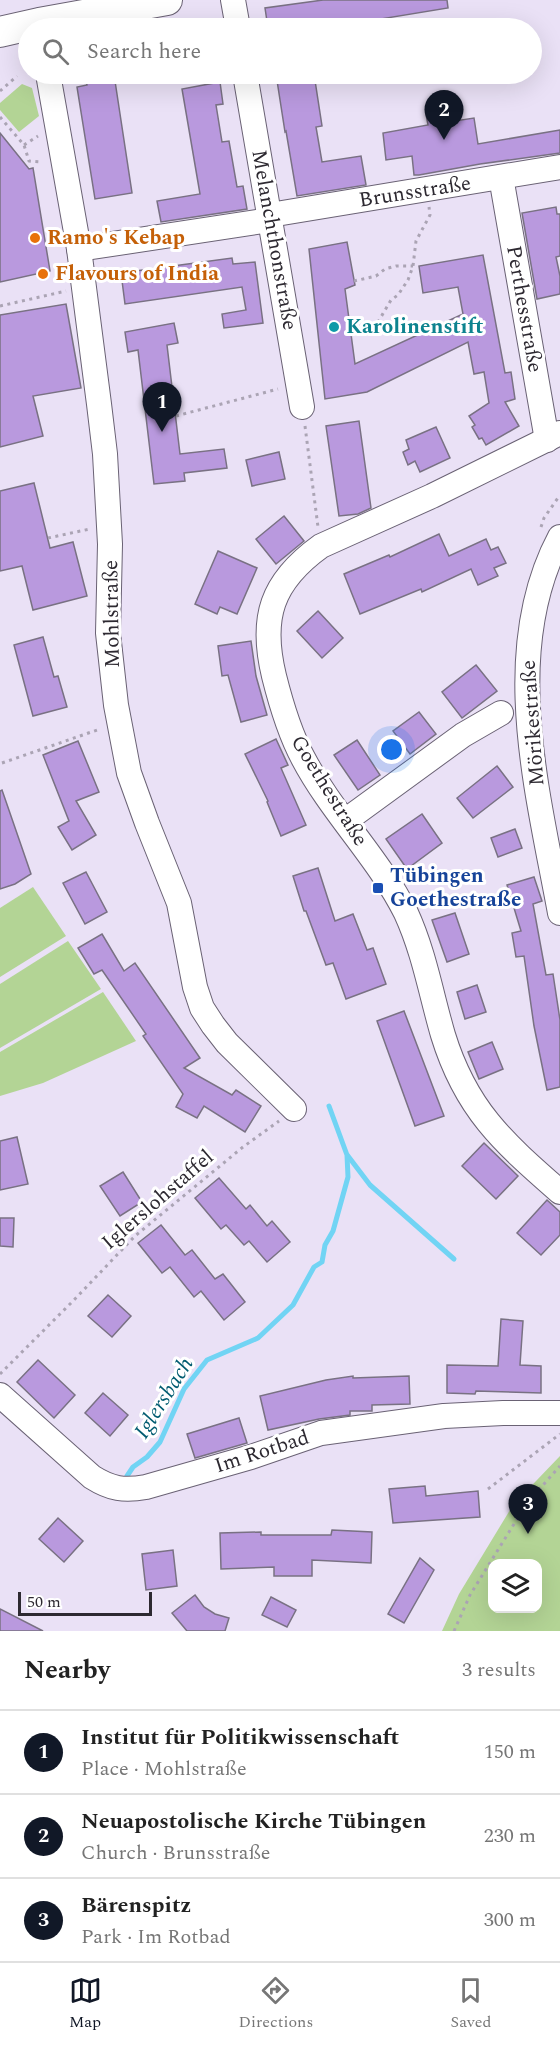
<!DOCTYPE html>
<html lang="en">
<head>
<meta charset="utf-8">
<style>
  body { margin:0; font-family:Spectral,serif; background:#f6f6f6; color:#222 }
  .controls { position:absolute; right:18px; bottom:18px; display:grid; overflow:hidden; border-radius:12px; box-shadow:0 6px 24px #0002 }
  .controls button { width:54px; height:54px; display:grid; place-items:center; padding:0; border:0; border-bottom:2px solid #e0e0e0; background:#fff; color:#222; font:30px sans-serif }
  .scale { position:absolute; left:18px; bottom:15px; width:134px; box-sizing:border-box; padding-left:6px; border:3px solid #2d2931; border-top:0; font-size:16px; line-height:21px; white-space:nowrap; color:#2d2931; -webkit-text-stroke:4px #fff; paint-order:stroke }
  .you { position:absolute; left:392px; top:750px; width:21px; height:21px; margin:-15px; border:4px solid #fff; border-radius:50%; background:#1a73e8; box-shadow:0 0 0 9px #1a73e833 }
  .badge { display:grid; place-items:center; width:39px; height:39px; border-radius:50%; background:#111827; color:#fff; font-size:20px; font-weight:700 }
  .pin { position:absolute; translate:-50% -50px; filter:drop-shadow(0 2px 3px #0008) }
  .pin::after { content:''; position:absolute; top:32px; width:21px; height:18px; background:inherit; clip-path:polygon(0 0,100% 0,50% 100%) }
  .list { margin:0; padding:0; list-style:none }
  h2 { display:flex; justify-content:space-between; align-items:center; height:78px; margin:0; padding:0 24px; font-size:26px }
  h2 small { font-size:20px; font-weight:400; color:#767676 }
  .list li { display:grid; grid-template-columns:39px 1fr auto; gap:18px; align-items:center; box-sizing:border-box; height:84px; padding:0 24px; border-top:2px solid #e0e0e0 }
  .list b { display:block; font-size:22px; white-space:nowrap }
  .list p { margin:0; font-size:20px; white-space:nowrap; color:#767676 }
  .list em { font-size:20px; font-style:normal; color:#767676 }
  .icon { flex:none; width:33px; height:33px; fill:none; stroke:currentColor; stroke-width:2; stroke-linecap:round; stroke-linejoin:round }
  .map { position:relative; flex:none; width:560px; height:1631px; overflow:hidden }
  .search { position:absolute; background:#fff; box-shadow:0 6px 24px #0002; left:18px; right:18px; top:18px; height:66px; display:flex; align-items:center; gap:15px; box-sizing:border-box; padding:0 21px; border-radius:33px; color:#767676; font-size:22px }
  .sheet { height:330px; background:#fff }
  nav { display:flex; justify-content:space-around; align-items:center; box-sizing:border-box; height:84px; border-top:2px solid #e0e0e0; background:#fff; font-size:16px; color:#767676 }
  nav a { display:grid; justify-items:center; gap:3px }
  nav .on { color:#111827 }
  .map>svg:first-child { display:block }
</style>
</head>
<body>
<div class="map">
<svg width="560" height="1631" viewBox="0 0 560 1631">
  <rect width="100%" height="100%" fill="#eae1f6"/>
  <g fill="#b3d495" fill-rule="evenodd">
    <polygon points="22,84 32,88 39,116 19,132 0,110 0,103"/>
    <polygon points="33,887 66,936 0,977 0,908"/>
    <polygon points="68,941 101,989 0,1048 0,984"/>
    <polygon points="103,992 136,1041 43,1083 0,1096 0,1052"/>
    <path d="M560,1456V1631H442L459,1594L513,1505ZM492,1564H538V1608H492Z"/>
  </g>
  <g fill="none" stroke-linecap="round" stroke-linejoin="round">
    <g stroke="#71d4f4" stroke-width="5">
      <polyline points="348,1156 370,1185 454,1259"/>
      <polyline points="127,1476 133,1467 147,1457 160,1442 184,1389 207,1360 258,1338 293,1305 314,1267 322,1262 325,1245 333,1231 348,1177 347,1155 329,1106"/>
    </g>
  </g>
  <g fill="#b999de" stroke="#797183" stroke-width="1.5">
    <polygon points="323,0 447,0 448,8 362,22 363,28 268,28 265,8"/>
    <polygon points="276,74 314,74 322,126 316,127 322,162 361,156 366,185 297,196 286,131 285,132"/>
    <polygon points="100,79 101,83 115,81 132,193 95,199 77,87 87,85 86,81"/>
    <polygon points="220,82 223,104 216,105 222,142 229,141 237,187 243,186 247,209 161,222 157,201 200,194 182,89"/>
    <polygon points="453,109 455,121 474,118 478,144 560,130 560,153 480,164 419,175 414,175 412,156 386,160 383,133 428,125 426,114"/>
    <polygon points="0,133 29,169 33,168 50,271 0,282"/>
    <polygon points="556,207 557,214 560,214 560,256 556,257 560,276 560,294 537,299 522,213"/>
    <polygon points="347,242 355,285 345,289 355,364 463,314 458,287 423,293 419,266 483,255 505,373 511,372 515,399 505,402 519,426 486,445 482,438 479,439 472,427 475,425 469,416 489,403 484,372 474,374 468,342 367,392 325,399 309,249"/>
    <polygon points="232,258 233,264 255,262 263,323 224,328 222,314 246,310 242,287 125,304 121,273"/>
    <polygon points="66,304 81,388 33,396 43,436 0,447 0,315"/>
    <polygon points="174,323 178,343 167,345 180,454 224,449 227,468 184,473 185,481 154,484 138,350 128,352 125,332"/>
    <polygon points="359,421 371,508 358,514 339,516 326,426"/>
    <polygon points="436,427 450,458 420,472 415,461 408,465 403,452 409,449 406,440"/>
    <polygon points="279,452 285,479 252,486 246,460"/>
    <polygon points="34,483 50,548 73,542 87,596 33,610 22,566 0,571 0,491"/>
    <polygon points="284,516 304,541 276,564 256,539"/>
    <polygon points="439,534 449,556 486,539 491,550 498,547 506,563 494,568 498,576 478,585 471,569 422,592 421,589 360,614 344,574 389,555 390,557"/>
    <polygon points="218,551 257,568 237,614 220,607 217,614 195,604"/>
    <polygon points="318,611 343,638 322,658 297,631"/>
    <polygon points="43,637 54,677 58,676 67,707 33,716 14,645"/>
    <polygon points="251,641 256,676 267,715 241,722 228,675 222,676 218,646"/>
    <polygon points="476,665 497,691 462,718 442,692"/>
    <polygon points="419,712 436,734 410,754 393,731"/>
    <polygon points="276,739 288,765 281,768 306,825 281,836 267,802 268,801 245,754"/>
    <polygon points="357,740 380,775 358,790 334,755"/>
    <polygon points="78,741 99,792 76,801 96,835 72,850 58,827 69,821 43,755"/>
    <polygon points="497,766 513,787 473,818 457,798"/>
    <polygon points="2,790 31,874 15,884 0,889 0,791"/>
    <polygon points="422,814 442,843 407,869 386,839"/>
    <polygon points="515,829 522,848 498,857 491,838"/>
    <polygon points="318,868 335,921 353,914 367,950 373,948 386,984 346,999 333,963 326,965 306,911 304,911 293,876"/>
    <polygon points="86,872 107,912 85,924 63,883"/>
    <polygon points="534,877 542,901 533,904 546,975 553,974 560,1020 560,1087 547,1090 534,1026 524,956 516,957 512,933 521,931 507,885"/>
    <polygon points="455,913 469,954 447,962 432,920"/>
    <polygon points="102,934 124,971 135,963 200,1058 184,1068 232,1095 236,1090 261,1106 245,1132 204,1106 197,1118 176,1107 183,1094 143,1036 146,1034 102,970 94,974 78,948"/>
    <polygon points="477,985 486,1012 465,1019 457,992"/>
    <polygon points="404,1011 444,1116 415,1126 377,1021"/>
    <polygon points="492,1042 503,1069 479,1079 468,1052"/>
    <polygon points="17,1137 28,1184 0,1190 0,1141"/>
    <polygon points="484,1143 518,1176 496,1199 462,1166"/>
    <polygon points="123,1172 142,1202 120,1216 100,1186"/>
    <polygon points="219,1178 246,1209 250,1205 267,1226 272,1221 290,1242 267,1262 249,1241 244,1245 226,1225 221,1229 195,1198"/>
    <polygon points="547,1200 560,1212 560,1235 541,1255 517,1233"/>
    <polygon points="0,1218 14,1218 13,1247 0,1246"/>
    <polygon points="161,1225 185,1255 192,1250 215,1279 223,1274 245,1302 224,1320 201,1291 194,1297 170,1267 162,1273 138,1243"/>
    <polygon points="108,1295 131,1316 112,1337 88,1316"/>
    <polygon points="501,1319 523,1321 520,1365 541,1366 541,1393 476,1391 475,1394 447,1393 447,1365 498,1366"/>
    <polygon points="38,1360 75,1395 54,1418 17,1382"/>
    <polygon points="353,1376 353,1378 409,1376 410,1404 372,1405 372,1411 350,1411 350,1415 319,1419 268,1430 260,1396 326,1380"/>
    <polygon points="103,1393 128,1415 110,1436 85,1413"/>
    <polygon points="239,1418 247,1443 195,1458 187,1434"/>
    <polygon points="425,1486 426,1496 478,1491 480,1517 393,1523 389,1489"/>
    <polygon points="58,1518 83,1541 64,1562 39,1539"/>
    <polygon points="332,1530 372,1532 371,1563 312,1560 312,1576 274,1576 274,1567 221,1569 220,1533 261,1532 261,1535 331,1535"/>
    <polygon points="173,1550 177,1586 146,1590 142,1554"/>
    <polygon points="420,1558 434,1570 404,1623 388,1614"/>
    <polygon points="195,1595 204,1607 215,1614 229,1618 225,1631 187,1631 172,1613"/>
    <polygon points="271,1597 296,1610 287,1627 262,1615"/>
    <polygon points="0,1609 43,1631 0,1631"/>
  </g>
  <g fill="none" stroke-linecap="round" stroke-linejoin="round">
    <defs>
      <g id="minor">
        <polyline points="233,0 238,28"/>
        <polyline points="48,74 79,249 99,404 105,454 110,544 108,633 116,705 129,773 147,823 179,903 195,987 202,1008 213,1025 227,1043 294,1109"/>
        <polyline points="245,74 302,407"/>
        <polyline points="501,177 547,440"/>
        <polyline points="270,215 560,167"/>
        <polyline points="79,249 270,220"/>
        <path d="M560,433L432,496L321,546C271,582 260,618 274,676C281,704 289,732 303,758C332,813 378,857 406,913C424,952 431,994 443,1035C466,1110 503,1142 560,1192"/>
        <path d="M560,537C499,651 538,793 560,913"/>
        <polyline points="345,821 463,735 501,713"/>
        <path d="M0,1395L92,1477C111,1489 124,1491 146,1487L251,1457L321,1433L444,1416L503,1413H560"/>
      </g>
      <polyline id="major" points="0,32 39,23 167,0"/>
    </defs>
    <use href="#minor" stroke="#6a6274" stroke-width="26"/>
    <use href="#major" stroke="#6a6274" stroke-width="32"/>
    <g stroke="#aba4b4" stroke-width="3" stroke-dasharray="3 4.5" stroke-linecap="butt">
      <polyline points="0,91 17,76"/>
      <polyline points="0,117 24,145 29,161 42,162"/>
      <polyline points="24,145 38,136"/>
      <polyline points="354,281 376,276 385,269 396,266 413,266"/>
      <polyline points="0,306 66,291"/>
      <polyline points="351,335 365,331 378,322 391,300 398,295 408,280 413,266 416,241 430,215 429,207"/>
      <polyline points="176,416 278,389"/>
      <polyline points="305,426 318,527"/>
      <polyline points="541,527 544,518 560,495"/>
      <polyline points="48,538 90,529"/>
      <polyline points="2,763 100,729"/>
      <polyline points="0,1374 74,1300 135,1236 243,1147 279,1121"/>
      <polyline points="488,1489 560,1434"/>
      <polyline points="454,1631 470,1595 527,1503 560,1466"/>
    </g>
    <use href="#minor" stroke="#fff" stroke-width="24"/>
    <use href="#major" stroke="#fff" stroke-width="30"/>
  </g>
  <g fill="#e8710a" stroke="#fff" stroke-width="2">
    <circle cx="35" cy="238" r="6"/>
    <circle cx="43" cy="274" r="6"/>
  </g>
  <circle fill="#0f9aa8" stroke="#fff" stroke-width="2" cx="334" cy="327" r="6"/>
  <rect fill="#1a4fb4" stroke="#fff" stroke-width="2" x="372" y="882" width="12" height="12" rx="3"/>
  <g text-anchor="middle" dominant-baseline="central" stroke-width="6" stroke-linejoin="round" paint-order="stroke">
    <g font-size="21" fill="#2d2931" stroke="#fff">
      <text transform="translate(415 192) rotate(-9)">Brunsstraße</text>
      <text transform="translate(274 240) rotate(80)">Melanchthonstraße</text>
      <text transform="translate(524 309) rotate(80)">Perthesstraße</text>
      <text transform="translate(112 614) rotate(-91)">Mohlstraße</text>
      <text transform="translate(533 723) rotate(-94)">Mörikestraße</text>
      <text transform="translate(329 791) rotate(58)">Goethestraße</text>
      <text transform="translate(158 1200) rotate(-41)">Iglerslohstaffel</text>
      <text transform="translate(262 1452) rotate(-18)">Im Rotbad</text>
    </g>
    <g font-size="21" font-weight="bold" fill="#c56008" stroke="#fff" text-anchor="start">
      <text x="47" y="238">Ramo's Kebap</text>
      <text x="55" y="274">Flavours of India</text>
    </g>
    <g font-size="21" font-weight="bold" fill="#0d838f" stroke="#fff" text-anchor="start">
      <text x="346" y="327">Karolinenstift</text>
    </g>
    <g font-size="21" font-weight="bold" fill="#164399" stroke="#fff" text-anchor="start">
      <text x="390" y="876">Tübingen<tspan x="390" dy="24">Goethestraße</tspan></text>
    </g>
    <g font-size="22" font-style="italic" fill="#025c71" stroke="#fff">
      <text transform="translate(164 1398) rotate(-58)">Iglersbach</text>
    </g>
  </g>
</svg>
<div class="controls">
<button><svg class="icon" aria-label="layers" viewBox="0 0 24 24"><path d="M12 4l9 5-9 5-9-5zM3 14l9 5 9-5"/></svg></button>
</div>
<div class="scale">50 m</div>
<div class="you"></div>
<div class="pin badge" style="left:162px;top:432px">1</div>
<div class="pin badge" style="left:444px;top:140px">2</div>
<div class="pin badge" style="left:528px;top:1534px">3</div>
<div class="search"><svg class="icon" aria-label="search" viewBox="0 0 24 24"><circle cx="10" cy="10" r="6"/><path d="M15 15l6 6"/></svg>Search here</div>
</div>
<section class="sheet">
<h2>Nearby<small>3 results</small></h2>
<ul class="list">
<li><span class="badge">1</span><div><b>Institut für Politikwissenschaft</b><p>Place · Mohlstraße</p></div><em>150 m</em></li>
<li><span class="badge">2</span><div><b>Neuapostolische Kirche Tübingen</b><p>Church · Brunsstraße</p></div><em>230 m</em></li>
<li><span class="badge">3</span><div><b>Bärenspitz</b><p>Park · Im Rotbad</p></div><em>300 m</em></li>
</ul>
</section>
<nav>
<a class="on"><svg class="icon" aria-label="map" viewBox="0 0 24 24"><path d="M3 6l6-2 6 2 6-2v14l-6 2-6-2-6 2zM9 4v14M15 6v14"/></svg>Map</a>
<a><svg class="icon" aria-label="directions" viewBox="0 0 24 24"><path d="M12 3l9 9-9 9-9-9zM9 14v-3h6M13 9l2 2-2 2"/></svg>Directions</a>
<a><svg class="icon" aria-label="saved" viewBox="0 0 24 24"><path d="M7 4h10v16l-5-4-5 4z"/></svg>Saved</a>
</nav>
</body>
</html>
